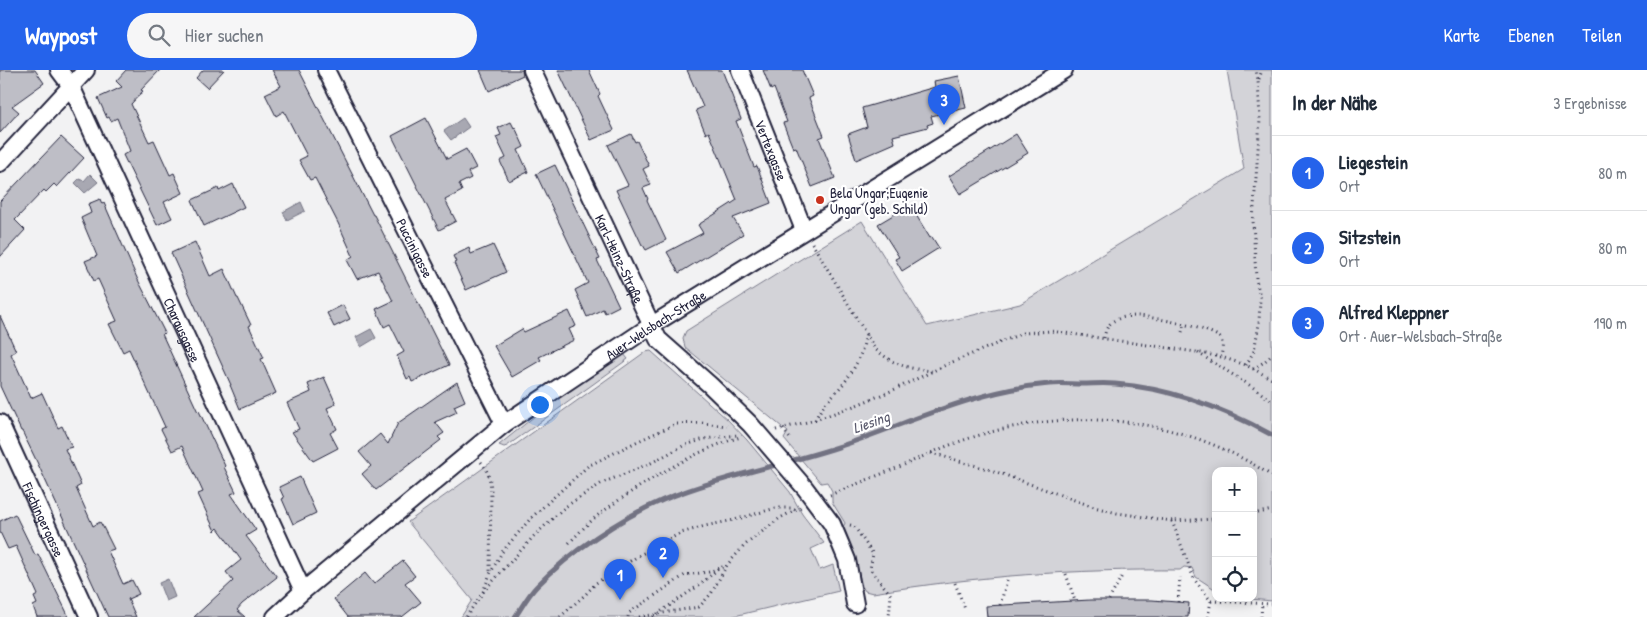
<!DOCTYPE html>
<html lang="de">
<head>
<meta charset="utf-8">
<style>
  body { margin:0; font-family:"Patrick Hand",sans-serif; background:#f6f6f7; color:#1f2937 }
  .controls { position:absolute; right:15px; bottom:15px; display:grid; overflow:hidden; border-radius:10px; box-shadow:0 2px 12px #0003 }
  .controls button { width:45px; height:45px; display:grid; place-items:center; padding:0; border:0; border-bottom:1px solid #e0e1e3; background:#fff; color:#1f2937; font:25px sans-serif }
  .you { position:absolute; left:539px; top:334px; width:18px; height:18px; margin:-12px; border:4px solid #fff; border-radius:50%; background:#1a73e8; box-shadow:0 0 0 8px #1a73e833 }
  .badge { display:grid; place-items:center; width:32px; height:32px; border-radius:50%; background:#2563eb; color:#fff; font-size:16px; font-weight:700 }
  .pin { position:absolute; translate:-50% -41px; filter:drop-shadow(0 1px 2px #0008) }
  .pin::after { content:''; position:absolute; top:26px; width:18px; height:15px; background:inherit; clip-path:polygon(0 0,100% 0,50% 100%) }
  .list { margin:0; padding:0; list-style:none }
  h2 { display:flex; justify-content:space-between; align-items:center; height:65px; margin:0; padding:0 20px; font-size:21px }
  h2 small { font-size:16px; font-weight:400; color:#747a83 }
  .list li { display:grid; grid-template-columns:32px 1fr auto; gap:15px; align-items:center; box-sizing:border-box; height:75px; padding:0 20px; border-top:1px solid #e0e1e3 }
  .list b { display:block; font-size:19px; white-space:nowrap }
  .list p { margin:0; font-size:16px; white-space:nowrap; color:#747a83 }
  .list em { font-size:16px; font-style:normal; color:#747a83 }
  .icon { flex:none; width:28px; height:28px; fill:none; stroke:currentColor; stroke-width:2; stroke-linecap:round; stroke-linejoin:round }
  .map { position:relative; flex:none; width:1272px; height:547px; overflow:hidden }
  header { display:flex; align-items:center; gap:30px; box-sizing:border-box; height:70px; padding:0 25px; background:#2563eb; color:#fff }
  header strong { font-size:24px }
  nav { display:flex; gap:28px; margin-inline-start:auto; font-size:18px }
  .search { width:350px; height:45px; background:#f6f6f7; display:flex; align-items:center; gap:12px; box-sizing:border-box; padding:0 18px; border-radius:28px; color:#747a83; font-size:19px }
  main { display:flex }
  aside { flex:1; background:#fff }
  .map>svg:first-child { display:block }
</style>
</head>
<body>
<header>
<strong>Waypost</strong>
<div class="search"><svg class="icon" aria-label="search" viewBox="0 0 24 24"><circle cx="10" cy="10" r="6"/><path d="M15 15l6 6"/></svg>Hier suchen</div>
<nav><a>Karte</a><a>Ebenen</a><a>Teilen</a></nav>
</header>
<main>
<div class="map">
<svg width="1272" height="547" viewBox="0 0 1272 547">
  <rect width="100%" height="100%" fill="#f2f2f3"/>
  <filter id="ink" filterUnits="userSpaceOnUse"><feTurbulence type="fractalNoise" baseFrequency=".02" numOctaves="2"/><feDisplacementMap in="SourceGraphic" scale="10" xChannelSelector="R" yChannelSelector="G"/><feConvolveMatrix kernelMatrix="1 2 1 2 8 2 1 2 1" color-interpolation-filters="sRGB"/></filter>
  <g filter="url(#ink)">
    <g fill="#d3d3d8" stroke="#7a7a8a">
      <path d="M1227,0H1272V531L1240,528H1253V401H1216V520L1196,507L1192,498L1184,497L1180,500C1074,499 977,506 873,523L865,521L862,516L855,488L842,459L845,453L832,432V421L827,412L821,413L784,369L788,362L685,277L683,268L686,261L862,151L927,256L1020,234L1244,99Z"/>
      <polygon points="651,281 728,350 747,370 790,422 802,444 824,473 811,479 820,500 833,495 839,521 730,547 461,547 472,530 408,452 645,282"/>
      <polygon points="624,284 628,289 507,376 504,377 499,375 561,325"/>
    </g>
    <g fill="#a8a8b2" stroke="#727282">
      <polygon points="463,48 469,57 451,70 444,61"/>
      <polygon points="90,104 98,112 85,123 75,113 79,109 84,111"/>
      <polygon points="301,132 305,141 287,150 283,142"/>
      <polygon points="371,259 376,268 361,277 356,267"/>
      <polygon points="168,509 175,527 166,531 159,513"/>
    </g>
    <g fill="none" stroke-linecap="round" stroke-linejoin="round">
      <path stroke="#727282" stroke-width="5" d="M515,547C522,537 528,525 537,516C570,482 619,449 663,430C719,407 780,396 838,377C907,354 975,320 1049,314C1059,313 1071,314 1082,314C1093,314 1104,313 1115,314C1170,318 1225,339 1272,365"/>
    </g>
    <g fill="#bebec6" stroke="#22223b">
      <polygon points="0,0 35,0 44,13 12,36 19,42 0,63"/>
      <polygon points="126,0 160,0 141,20 143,21 131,34 149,72 154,70 170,105 174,103 183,123 164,132 172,148 157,155 123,85 130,81 117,48 111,51 109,47 107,48 98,28 122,17 116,11"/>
      <polygon points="203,0 224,0 207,18 196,8"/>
      <polygon points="272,0 299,0 373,145 374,145 449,295 412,312 410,307 407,309 397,286 404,282 390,254 384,257 376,239 393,231 378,201 357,209 347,190 353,186 338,153 315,108 310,110 299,90 307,86 284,41 276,46 265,24 281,16"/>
      <polygon points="480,0 522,0 523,5 489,21"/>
      <polygon points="558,0 589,0 600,24 598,26 614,60 591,70"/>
      <polygon points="687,0 722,0 741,49 736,51 754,97 757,96 771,133 733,148 743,164 679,203 667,182 703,163 698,155 737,130 709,62 706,64 696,40 703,37"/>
      <polygon points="763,0 802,0 813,26 809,28 824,66 819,68 835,108 812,117 796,77 793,78 783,53 787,52 774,18 771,20"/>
      <polygon points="959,6 966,38 931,46 933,53 927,55 928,57 893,66 895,73 856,90 848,64 867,57 862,38 935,17 934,11"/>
      <polygon points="426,48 447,89 466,79 476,98 468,102 471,108 459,114 462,121 445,130 456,151 439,160 392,66"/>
      <polygon points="511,52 514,58 515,57 524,77 518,80 528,102 509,111 500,91 506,88 496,67 501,65 498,58"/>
      <polygon points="631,64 635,72 637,71 649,96 643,99 651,115 643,118 648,129 647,130 666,170 646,180 643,175 642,175 616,120 628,115 608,75"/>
      <polygon points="1016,64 1028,83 960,124 949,106"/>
      <polygon points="61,67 84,88 57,117 54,114 46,122 44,120 15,150 25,160 0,187 0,131"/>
      <polygon points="555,95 600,189 597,190 619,236 605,243 603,239 587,247 575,220 588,213 536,104"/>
      <polygon points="233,114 244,137 204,156 192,130 218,118 219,121"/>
      <polygon points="100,129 102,134 104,133 137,208 165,263 162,264 198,342 199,341 225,396 224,397 236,422 231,424 256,460 246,466 277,507 242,534 237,540 245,547 194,547 233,511 226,502 241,490 218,458 215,461 198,424 203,422 182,376 172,381 161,359 165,357 129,279 123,282 109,254 117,251 98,209 94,211 85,191 97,186 81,148 91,143 88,134"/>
      <polygon points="910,135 930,168 932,167 939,178 902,201 895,189 899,187 878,154"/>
      <polygon points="195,172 210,206 224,199 237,228 238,228 251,255 249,256 264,288 261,289 276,323 240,339 230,315 231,315 171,183"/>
      <polygon points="493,175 506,202 466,220 454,193 456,192 453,186 469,178 471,184"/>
      <polygon points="343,235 350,249 334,257 327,243"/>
      <polygon points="569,241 576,256 569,259 574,270 539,287 541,290 512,307 494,276 522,259 524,262"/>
      <polygon points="0,246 16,281 11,284 31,328 42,323 58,358 62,356 72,377 65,379 81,415 76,418 93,456 100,452 103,457 114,479 108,481 123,514 132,510 139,524 128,529 136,547 108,547 37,392 22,361 21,361 0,316"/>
      <polygon points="324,307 336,334 327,338 337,359 330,363 338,378 313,391 292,362 299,359 287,333 311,322 308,314"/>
      <polygon points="457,312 465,331 454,336 457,342 435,352 444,363 438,367 441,370 376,420 362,404 371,396 359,382 380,364 388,374 398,353"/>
      <polygon points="300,407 316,443 293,454 282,429 284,428 279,417"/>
      <polygon points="15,444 35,485 38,484 69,547 37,547 33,536 37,534 34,527 38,525 16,476 8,479 0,462 0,451"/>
      <polygon points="403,491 415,506 405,513 421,532 402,547 348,547 334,529 365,503 374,514"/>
      <polygon points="1090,530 1152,530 1189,533 1188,547 987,547 986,536"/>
    </g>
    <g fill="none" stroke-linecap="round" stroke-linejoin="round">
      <defs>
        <g id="street">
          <path id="s1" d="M59,0L71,16L303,521"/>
          <path id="s2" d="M326,0L504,354"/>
          <path id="s3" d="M532,0L658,269L710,315L750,354L805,418L832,454L840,473L847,490L855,534"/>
          <path id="s4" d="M740,0L804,160"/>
          <polyline points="0,93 86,0"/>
          <path id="s5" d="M0,353L89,547"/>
          <path id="s6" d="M275,547L303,521L504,354L652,255L1064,0"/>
        </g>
      </defs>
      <use href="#street" stroke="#22223b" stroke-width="20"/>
      <g stroke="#22223b" stroke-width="3" stroke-dasharray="1 4" stroke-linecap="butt">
        <polyline points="1259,9 1262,0"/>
        <path d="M812,173L875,279C896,296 906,298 932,301"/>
        <polyline points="1182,262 1184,255"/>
        <path d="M1104,268C1105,262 1107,256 1112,252C1119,247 1130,246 1138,246C1153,247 1211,258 1220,268C1224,273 1222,281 1221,287"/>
        <polyline points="1198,283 1251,316 1272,331"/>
        <polyline points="1246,295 1254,281 1259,254 1260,227 1256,209 1253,151 1260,50 1258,10 1256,0"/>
        <polyline points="1253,299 1264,292 1272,285"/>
        <path d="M815,350C822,335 834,325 844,313C855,299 863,282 866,264"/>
        <polyline points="783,359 791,370"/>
        <polyline points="776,360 815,350 854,336 891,321 950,293 1023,263 1051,261 1196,282 1221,287 1246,295 1272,309"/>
        <polyline points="931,383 991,400 1094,437 1117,443 1172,451 1216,449"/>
        <path d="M481,392C488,401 490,408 491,419L490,503"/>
        <path d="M830,425C854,415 879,405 904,395C924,386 945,376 967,369C1071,335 1180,345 1272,406"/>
        <polyline points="1253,444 1272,440"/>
        <polyline points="1172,451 1194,509 1211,531 1208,547"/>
        <polyline points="850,455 854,456 873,484 870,499 891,525 889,547"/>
        <path d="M569,473C578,464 587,454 597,446C634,418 696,379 741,367"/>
        <polyline points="1066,504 1075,531"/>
        <polyline points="955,513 965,539"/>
        <polyline points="483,522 534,466 565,437 602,413 649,394 683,376 704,369 738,365"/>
        <polyline points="1109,530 1123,504"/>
        <polyline points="1211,531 1272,534"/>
        <polyline points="1178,532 1180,507"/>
        <polyline points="1000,535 1008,507"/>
        <polyline points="466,547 483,522 490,504 502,482 531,448 588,396 636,372 676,354 702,353 727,356"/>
        <polyline points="560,547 586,524 596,513 638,486 681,463 705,456 734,450 776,438 791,438 795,440"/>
        <polyline points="628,547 629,543 685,505 709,502 719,498"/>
        <polyline points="639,547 699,537 711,524 727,495 745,475 780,448 801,437"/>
        <polyline points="653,547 701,514 719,498 726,496"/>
        <polyline points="1261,547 1262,533"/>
      </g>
      <use href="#street" stroke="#fff" stroke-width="16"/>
    </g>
  </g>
  <circle fill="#c8321e" stroke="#fff" stroke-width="2" cx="820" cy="130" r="5"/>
  <g text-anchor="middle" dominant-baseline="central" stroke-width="4.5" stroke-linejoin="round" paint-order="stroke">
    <g font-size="14" fill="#22223b" stroke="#fff">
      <text stroke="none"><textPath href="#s4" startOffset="86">Vertexgasse</textPath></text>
      <text stroke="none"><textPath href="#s2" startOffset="199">Puccinigasse</textPath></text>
      <text stroke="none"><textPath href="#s3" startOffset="208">Karl-Heinz-Straße</textPath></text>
      <text stroke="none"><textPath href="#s6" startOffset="481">Auer-Welsbach-Straße</textPath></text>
      <text stroke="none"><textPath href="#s1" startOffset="288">Charausgasse</textPath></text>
      <text stroke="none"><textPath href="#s5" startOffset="106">Fischingergasse</textPath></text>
    </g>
    <g font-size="14" fill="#22223b" stroke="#fff" text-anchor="start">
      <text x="830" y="122">Bela Ungar;Eugenie<tspan x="830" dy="16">Ungar (geb. Schild)</tspan></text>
    </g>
    <g font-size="15" font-style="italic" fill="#58586b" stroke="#fff">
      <text transform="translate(871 352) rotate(-20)">Liesing</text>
    </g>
  </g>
</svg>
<div class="controls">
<button>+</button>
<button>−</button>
<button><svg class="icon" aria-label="locate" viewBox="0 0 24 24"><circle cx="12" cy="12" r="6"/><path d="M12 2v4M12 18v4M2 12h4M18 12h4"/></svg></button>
</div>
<div class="you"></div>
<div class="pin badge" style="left:620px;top:530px">1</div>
<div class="pin badge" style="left:663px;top:508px">2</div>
<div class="pin badge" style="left:944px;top:55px">3</div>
</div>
<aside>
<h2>In der Nähe<small>3 Ergebnisse</small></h2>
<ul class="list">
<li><span class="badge">1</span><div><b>Liegestein</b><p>Ort</p></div><em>80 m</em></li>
<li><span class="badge">2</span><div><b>Sitzstein</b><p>Ort</p></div><em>80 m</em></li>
<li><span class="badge">3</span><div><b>Alfred Kleppner</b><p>Ort · Auer-Welsbach-Straße</p></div><em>190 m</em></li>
</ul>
</aside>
</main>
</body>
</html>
